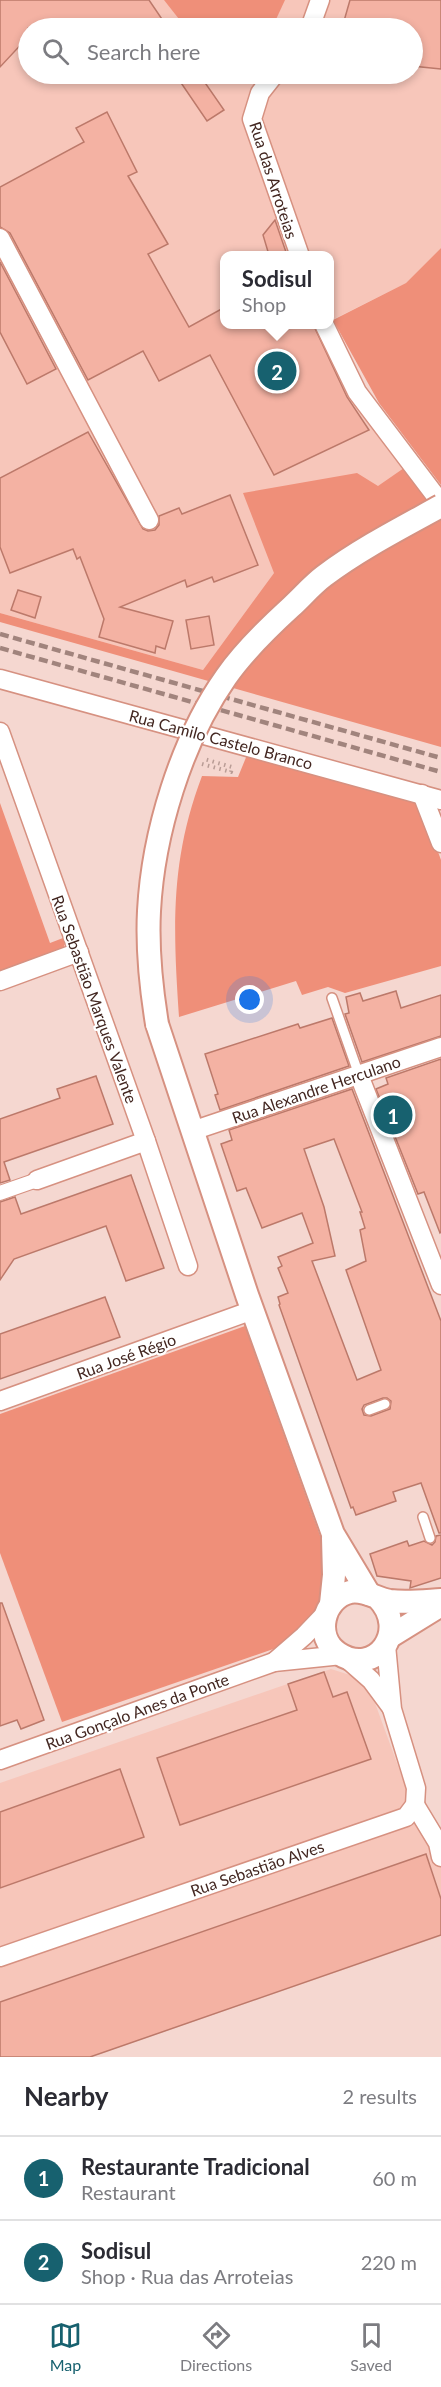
<!DOCTYPE html>
<html lang="en">
<head>
<meta charset="utf-8">
<style>
  body { margin:0; font-family:Lato,sans-serif; background:#f2f2f3; color:#2b2b33 }
  .you { position:absolute; left:250px; top:1000px; width:21px; height:21px; margin:-15px; border:4px solid #fff; border-radius:50%; background:#1a73e8; box-shadow:0 0 0 9px #1a73e833 }
  .badge { display:grid; place-items:center; width:39px; height:39px; border-radius:50%; background:#17616f; color:#fff; font-size:20px; font-weight:700 }
  .pin { position:absolute; translate:-50% -50%; border:3px solid #fff; box-shadow:0 2px 6px #0006 }
  .popup { position:absolute; left:220px; top:251px; width:114px; height:78px; box-sizing:border-box; display:grid; place-content:center; border-radius:12px; background:#fff; filter:drop-shadow(0 2px 4px #0005); font-size:20px; white-space:nowrap; color:#7c7c81 }
  .popup b { font-size:22px; color:#2b2b33 }
  .popup::after { content:''; position:absolute; left:50%; top:100%; margin-left:-12px; border:12px solid transparent; border-top-color:#fff }
  .list { margin:0; padding:0; list-style:none }
  h2 { display:flex; justify-content:space-between; align-items:center; height:78px; margin:0; padding:0 24px; font-size:26px }
  h2 small { font-size:20px; font-weight:400; color:#7c7c81 }
  .list li { display:grid; grid-template-columns:39px 1fr auto; gap:18px; align-items:center; box-sizing:border-box; height:84px; padding:0 24px; border-top:2px solid #e1e1e2 }
  .list b { display:block; font-size:22px; white-space:nowrap }
  .list p { margin:0; font-size:20px; white-space:nowrap; color:#7c7c81 }
  .list em { font-size:20px; font-style:normal; color:#7c7c81 }
  .icon { flex:none; width:33px; height:33px; fill:none; stroke:currentColor; stroke-width:2; stroke-linecap:round; stroke-linejoin:round }
  .map { position:relative; flex:none; width:441px; height:2057px; overflow:hidden }
  .search { position:absolute; background:#fff; box-shadow:0 3px 9px #0003; left:18px; right:18px; top:18px; height:66px; display:flex; align-items:center; gap:15px; box-sizing:border-box; padding:0 21px; border-radius:33px; color:#7c7c81; font-size:22px }
  .sheet { height:246px; background:#fff }
  nav { display:flex; justify-content:space-around; align-items:center; box-sizing:border-box; height:84px; border-top:2px solid #e1e1e2; background:#fff; font-size:16px; color:#7c7c81 }
  nav a { display:grid; justify-items:center; gap:3px }
  nav .on { color:#17616f }
  .map>svg:first-child { display:block }
</style>
</head>
<body>
<div class="map">
<svg width="441" height="2057" viewBox="0 0 441 2057">
  <rect width="100%" height="100%" fill="#f5d7d0"/>
  <g fill="#f7c6ba" fill-rule="evenodd">
    <path d="M0,0H441V248L406,283L330,321V256H224V324L324,325L412,463L274,573L203,670L0,613ZM28,28H412V74H28Z"/>
    <polygon points="331,1669 350,1675 359,1681 375,1703 409,1796 441,1853 441,1936 91,2057 0,2057 0,1783"/>
  </g>
  <g fill="#ef8f79">
    <polygon points="164,0 285,0 272,28 186,28"/>
    <polygon points="441,248 441,485 379,403 333,320 406,283"/>
    <polygon points="404,468 441,517 441,747 0,622 0,613 203,670 274,573 243,493 357,473 378,486"/>
    <path d="M247,755L420,803L441,860V966L345,993L328,987L302,995L296,981L179,1017C173,929 170,860 202,776L238,777Z"/>
    <polygon points="0,803 50,943 63,938 65,944 63,949 0,972"/>
    <polygon points="245,1326 327,1555 325,1593 307,1624 282,1646 62,1722 0,1553 0,1414"/>
  </g>
  <g fill="#f4b2a3" stroke="#bc796a" stroke-width="1.5" fill-rule="evenodd">
    <polygon points="0,0 149,0 168,28 28,28 28,37 0,67"/>
    <polygon points="350,0 441,0 441,69 412,66 412,28 342,28"/>
    <polygon points="175,74 199,74 224,110 207,121"/>
    <polygon points="107,112 137,172 128,176 168,244 148,254 189,327 225,307 225,324 313,324 347,397 369,430 274,475 210,355 159,381 143,351 88,380 10,233 0,227 0,187 84,142 76,128"/>
    <polygon points="275,220 287,255 269,255 263,235"/>
    <polygon points="0,262 56,369 27,384 0,332"/>
    <polygon points="88,432 143,529 148,531 155,530 159,525 159,516 179,508 182,514 230,495 258,565 214,582 212,577 187,587 185,580 120,607 173,621 165,649 156,646 155,653 99,637 104,619 80,557 77,559 73,549 10,573 0,547 0,478"/>
    <polygon points="18,590 41,597 35,618 11,610"/>
    <polygon points="209,616 214,645 191,649 186,620"/>
    <polygon points="396,991 401,1008 441,995 441,1036 362,1062 345,1014 349,1013 346,997 360,993 363,1001"/>
    <polygon points="332,1018 349,1066 220,1110 215,1095 218,1094 205,1054 298,1024 300,1028"/>
    <polygon points="441,1059 441,1232 440,1233 424,1192 418,1194 376,1089 388,1084 386,1078"/>
    <polygon points="96,1076 113,1124 4,1162 10,1180 0,1183 0,1119 60,1098 57,1089"/>
    <path d="M352,1089L441,1321V1533H439L421,1483L393,1492L396,1501L356,1515L353,1507L351,1508L279,1305L280,1304L278,1297L288,1293L278,1268L282,1266L278,1257L313,1243L302,1213L262,1228L246,1188L237,1191L221,1144L232,1140L229,1130ZM334,1139L362,1212H360L365,1228L360,1230L366,1261L346,1270L381,1370L357,1380L312,1261L335,1256L324,1207L304,1149ZM383,1398H387L391,1401L390,1409L371,1416L364,1415L362,1409L364,1405Z"/>
    <polygon points="131,1175 164,1268 126,1281 106,1226 14,1259 0,1280 0,1202 15,1197 21,1214"/>
    <polygon points="105,1297 120,1337 0,1379 0,1334"/>
    <polygon points="441,1535 441,1578 410,1588 411,1581 377,1576 370,1554 407,1541 409,1546 424,1541 432,1545 435,1542 436,1536"/>
    <polygon points="0,1603 2,1603 44,1720 21,1729 17,1720 0,1726"/>
    <polygon points="324,1672 333,1697 347,1692 371,1759 180,1825 157,1758 297,1710 288,1684"/>
    <polygon points="120,1769 144,1837 0,1888 0,1812"/>
    <polygon points="426,1854 441,1899 441,1935 90,2057 0,2057 0,2002"/>
  </g>
  <g fill="none" stroke-linecap="round" stroke-linejoin="round">
    <defs>
      <g id="service">
        <polyline points="332,998 359,1075"/>
        <polyline points="369,1410 385,1404"/>
        <polyline points="423,1517 430,1538"/>
      </g>
      <polyline id="pedestrian" points="0,1193 37,1180"/>
      <g id="minor">
        <polyline points="310,28 320,0"/>
        <polyline points="275,74 260,93 252,119 300,256"/>
        <polyline points="0,238 149,520"/>
        <polyline points="324,324 357,392 441,503"/>
        <polyline points="0,679 441,800"/>
        <polyline points="0,732 146,1141 188,1266"/>
        <polyline points="422,794 441,843"/>
        <polyline points="0,981 79,952"/>
        <polyline points="359,1075 441,1285"/>
        <polyline points="192,1131 441,1047"/>
        <polyline points="37,1180 146,1141"/>
        <polyline points="0,1401 253,1310"/>
        <polyline points="346,1658 371,1680 391,1707"/>
        <polyline points="274,1662 304,1636 326,1613"/>
        <polyline points="0,1760 274,1662 342,1655"/>
        <polyline points="415,1805 438,1843 441,1857"/>
        <polyline points="0,1957 406,1817 415,1805 416,1788 392,1709 386,1645"/>
      </g>
      <g id="tertiary">
        <polyline points="157,1024 247,1295 333,1534 369,1594"/>
        <path d="M378,1598C410,1631 375,1678 338,1653C314,1637 323,1598 350,1592C365,1589 376,1599 390,1601C407,1603 424,1601 441,1600"/>
        <polyline points="331,1604 334,1575 333,1538"/>
        <polyline points="391,1636 441,1605"/>
      </g>
    </defs>
    <use href="#service" stroke="#d69181" stroke-width="12"/>
    <use href="#pedestrian" stroke="#d69181" stroke-width="16"/>
    <use href="#minor" stroke="#d69181" stroke-width="21"/>
    <use href="#tertiary" stroke="#d69181" stroke-width="26"/>
    <polyline stroke="#b99c95" stroke-width="4" stroke-dasharray="1.5 4.5" stroke-linecap="butt" points="202,764 231,772 232,767 204,759"/>
    <use href="#service" stroke="#fff" stroke-width="9"/>
    <use href="#pedestrian" stroke="#fff" stroke-width="14"/>
    <use href="#minor" stroke="#fff" stroke-width="18"/>
    <use href="#tertiary" stroke="#fff" stroke-width="22"/>
    <g stroke="#a1847d" stroke-width="4.5" stroke-dasharray="9 4.5" stroke-linecap="butt">
      <polyline points="0,634 441,758"/>
      <polyline points="0,648 441,772"/>
    </g>
    <defs>
      <path id="tertiary-bridge" d="M157,1024C151,987 147,949 149,911C153,834 181,741 226,677C244,651 268,628 291,607C302,597 312,585 324,576C360,549 401,528 441,506"/>
    </defs>
    <use href="#tertiary-bridge" stroke="#d69181" stroke-width="26" stroke-linecap="butt"/>
    <use href="#tertiary-bridge" stroke="#fff" stroke-width="22"/>
  </g>
  <g text-anchor="middle" dominant-baseline="central" stroke-width="4.5" stroke-linejoin="round" paint-order="stroke">
    <g font-size="16" fill="#422620" stroke="#fff">
      <text transform="translate(274 180) rotate(72)">Rua das Arroteias</text>
      <text transform="translate(221 739) rotate(15)">Rua Camilo Castelo Branco</text>
      <text transform="translate(95 999) rotate(70)">Rua Sebastião Marques Valente</text>
      <text transform="translate(316 1089) rotate(-19)">Rua Alexandre Herculano</text>
      <text transform="translate(126 1356) rotate(-20)">Rua José Régio</text>
      <text transform="translate(137 1711) rotate(-20)">Rua Gonçalo Anes da Ponte</text>
      <text transform="translate(257 1868) rotate(-19)">Rua Sebastião Alves</text>
    </g>
  </g>
</svg>
<div class="you"></div>
<div class="pin badge" style="left:393px;top:1115px">1</div>
<div class="pin badge" style="left:277px;top:371px">2</div>
<div class="popup"><b>Sodisul</b>Shop</div>
<div class="search"><svg class="icon" aria-label="search" viewBox="0 0 24 24"><circle cx="10" cy="10" r="6"/><path d="M15 15l6 6"/></svg>Search here</div>
</div>
<section class="sheet">
<h2>Nearby<small>2 results</small></h2>
<ul class="list">
<li><span class="badge">1</span><div><b>Restaurante Tradicional</b><p>Restaurant</p></div><em>60 m</em></li>
<li><span class="badge">2</span><div><b>Sodisul</b><p>Shop · Rua das Arroteias</p></div><em>220 m</em></li>
</ul>
</section>
<nav>
<a class="on"><svg class="icon" aria-label="map" viewBox="0 0 24 24"><path d="M3 6l6-2 6 2 6-2v14l-6 2-6-2-6 2zM9 4v14M15 6v14"/></svg>Map</a>
<a><svg class="icon" aria-label="directions" viewBox="0 0 24 24"><path d="M12 3l9 9-9 9-9-9zM9 14v-3h6M13 9l2 2-2 2"/></svg>Directions</a>
<a><svg class="icon" aria-label="saved" viewBox="0 0 24 24"><path d="M7 4h10v16l-5-4-5 4z"/></svg>Saved</a>
</nav>
</body>
</html>
